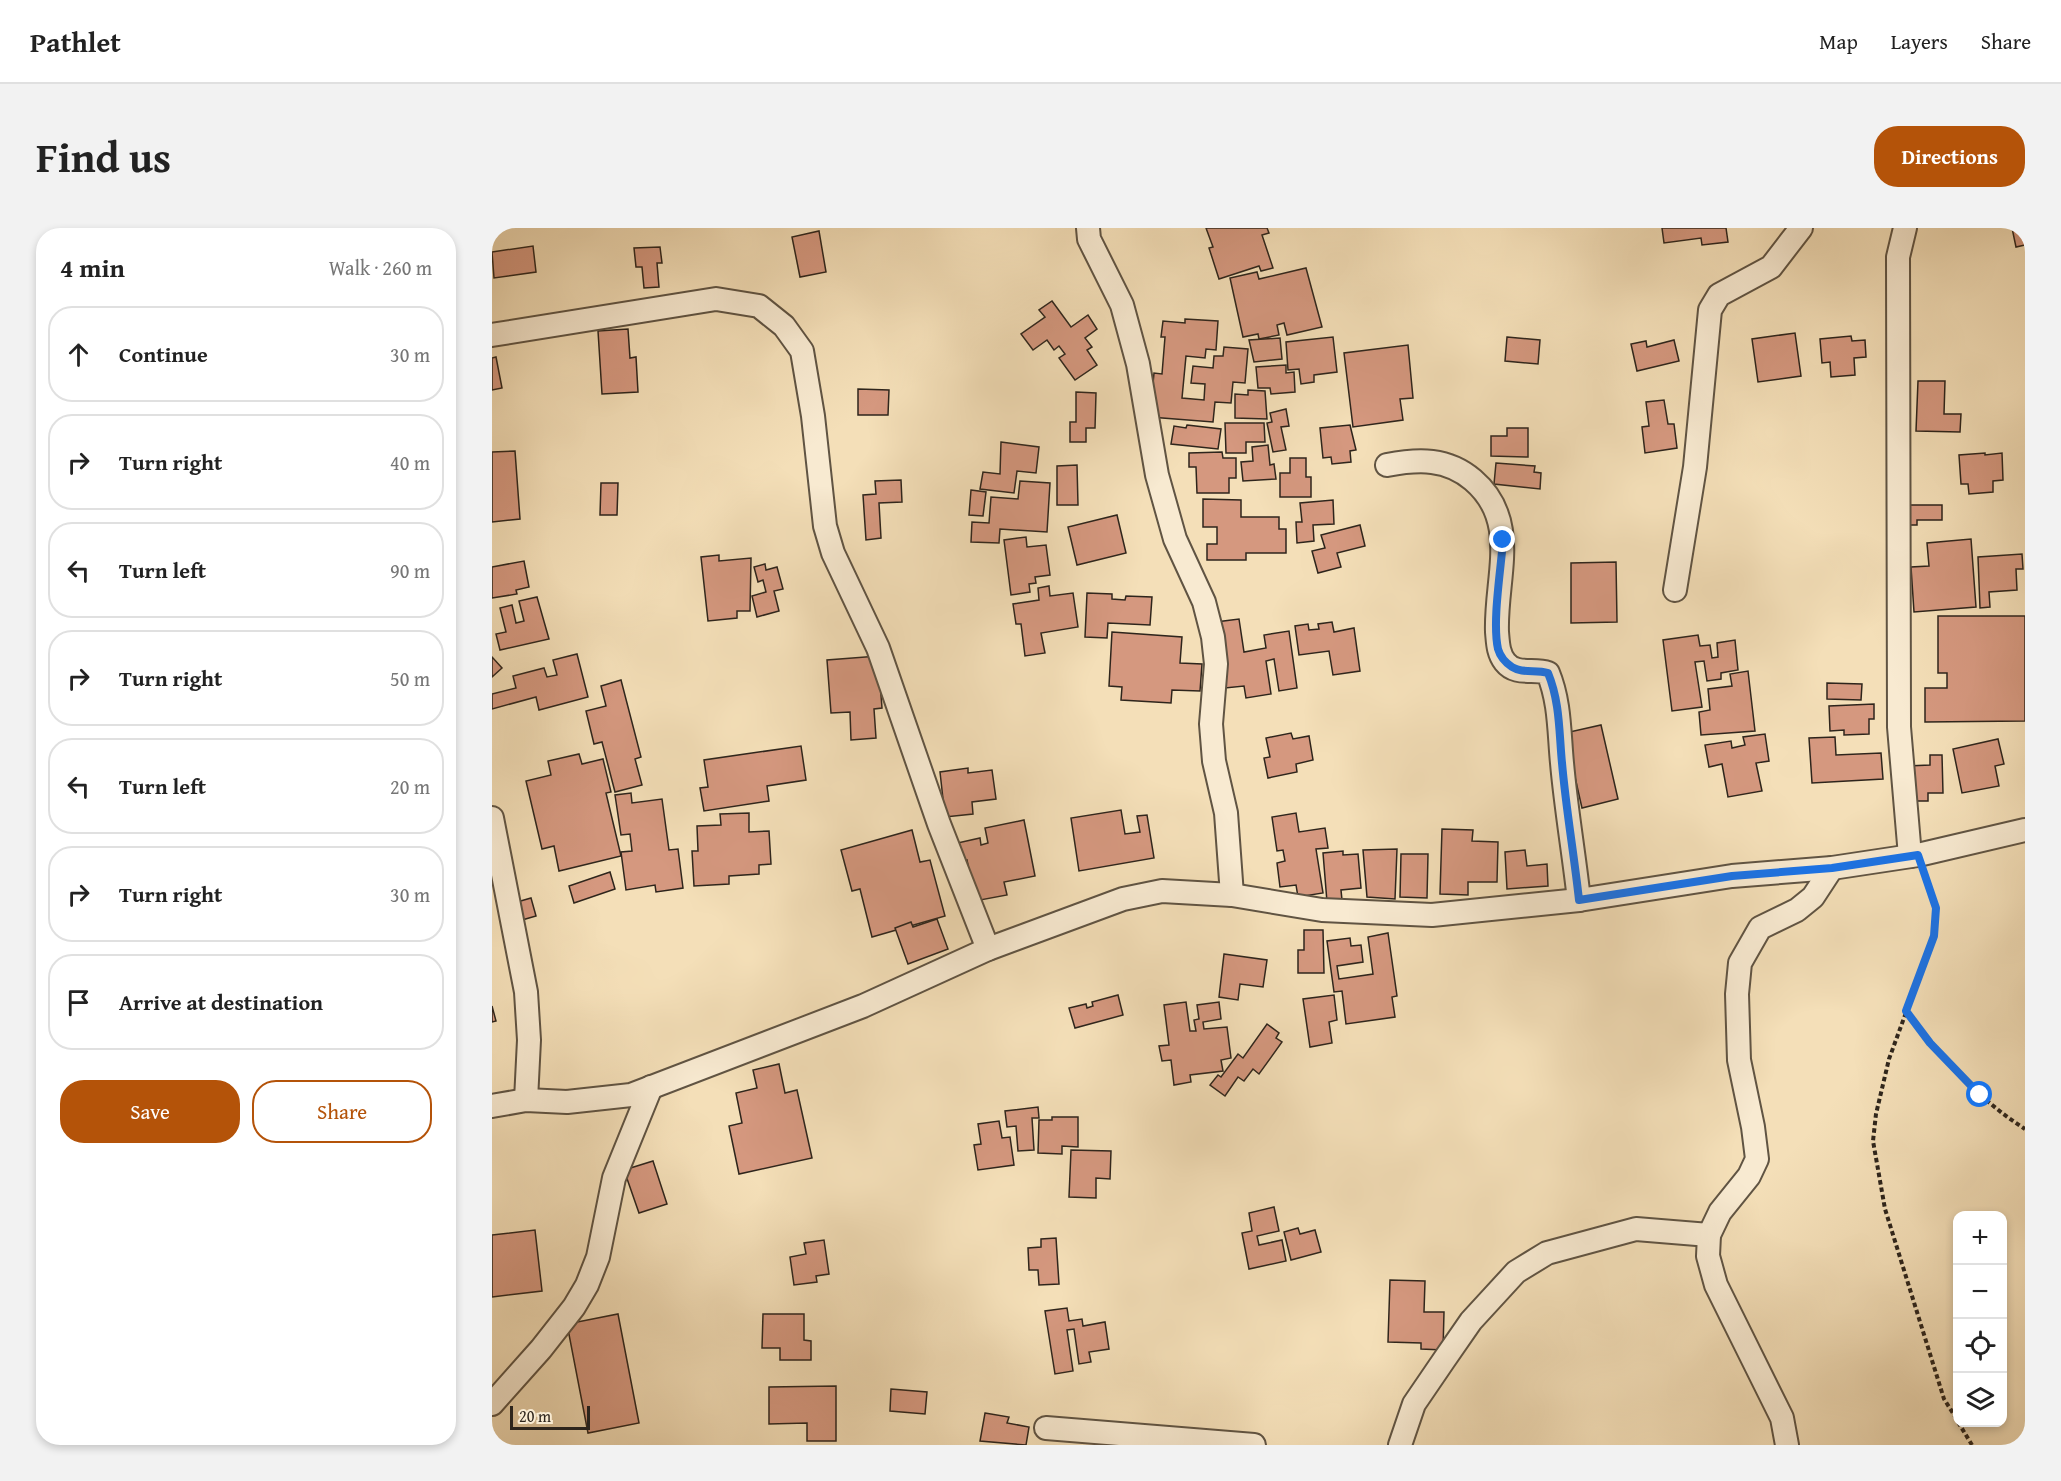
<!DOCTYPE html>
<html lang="en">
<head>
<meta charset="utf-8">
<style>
  body { margin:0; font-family:"Gentium Book Plus",serif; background:#f2f2f2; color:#222 }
  .controls { position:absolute; right:18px; bottom:18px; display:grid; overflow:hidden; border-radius:12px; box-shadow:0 3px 9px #0003 }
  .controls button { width:54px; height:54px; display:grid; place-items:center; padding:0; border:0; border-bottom:2px solid #e0e0e0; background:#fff; color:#222; font:30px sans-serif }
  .scale { position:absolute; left:18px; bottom:15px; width:80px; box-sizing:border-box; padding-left:6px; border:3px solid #2e251c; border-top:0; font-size:16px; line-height:21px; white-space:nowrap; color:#2e251c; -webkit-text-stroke:4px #f8ead1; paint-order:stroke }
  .stop { position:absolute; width:18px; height:18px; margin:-14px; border:4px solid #1a73e8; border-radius:50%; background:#fff }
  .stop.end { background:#1a73e8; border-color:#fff; box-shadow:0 2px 6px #0008 }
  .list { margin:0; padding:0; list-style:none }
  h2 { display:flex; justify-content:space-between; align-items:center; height:78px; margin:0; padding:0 24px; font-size:26px }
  h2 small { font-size:20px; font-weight:400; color:#767676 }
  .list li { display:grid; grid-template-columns:39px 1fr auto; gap:18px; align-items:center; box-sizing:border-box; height:96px; margin:0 12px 12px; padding:0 12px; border:2px solid #e0e0e0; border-radius:24px }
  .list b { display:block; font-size:22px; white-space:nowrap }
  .list em { font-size:20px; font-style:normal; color:#767676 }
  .actions { display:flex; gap:12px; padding:18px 24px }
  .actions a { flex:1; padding:14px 0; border:2px solid #b45309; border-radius:24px; text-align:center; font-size:21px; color:#b45309 }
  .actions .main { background:#b45309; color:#fff }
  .icon { flex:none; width:33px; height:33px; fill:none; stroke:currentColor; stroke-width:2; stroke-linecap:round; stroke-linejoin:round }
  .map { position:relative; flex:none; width:1533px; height:1217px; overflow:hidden; border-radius:24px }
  header { display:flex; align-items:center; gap:36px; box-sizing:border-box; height:84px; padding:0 30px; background:#fff; border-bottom:2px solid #e0e0e0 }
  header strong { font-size:28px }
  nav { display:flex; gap:33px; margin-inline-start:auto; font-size:21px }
  .intro { display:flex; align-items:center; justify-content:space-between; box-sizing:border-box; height:144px; padding:0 36px }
  h1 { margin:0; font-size:42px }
  .button { padding:15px 27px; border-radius:24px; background:#b45309; color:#fff; font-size:21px; font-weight:700 }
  main { display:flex; gap:36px; padding:0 36px }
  aside { flex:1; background:#fff; border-radius:24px; box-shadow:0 3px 9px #0003 }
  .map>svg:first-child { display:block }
</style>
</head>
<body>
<header>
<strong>Pathlet</strong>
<nav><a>Map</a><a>Layers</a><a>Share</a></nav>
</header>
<div class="intro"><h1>Find us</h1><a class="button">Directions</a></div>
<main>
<aside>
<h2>4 min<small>Walk · 260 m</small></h2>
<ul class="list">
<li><svg class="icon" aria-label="ahead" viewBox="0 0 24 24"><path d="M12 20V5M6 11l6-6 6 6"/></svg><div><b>Continue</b></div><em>30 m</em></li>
<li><svg class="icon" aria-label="right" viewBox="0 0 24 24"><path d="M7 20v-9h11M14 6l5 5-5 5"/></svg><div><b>Turn right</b></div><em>40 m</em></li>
<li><svg class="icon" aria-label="left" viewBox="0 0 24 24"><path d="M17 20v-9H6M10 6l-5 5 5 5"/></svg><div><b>Turn left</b></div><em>90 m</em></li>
<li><svg class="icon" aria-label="right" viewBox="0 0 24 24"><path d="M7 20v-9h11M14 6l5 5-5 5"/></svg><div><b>Turn right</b></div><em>50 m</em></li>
<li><svg class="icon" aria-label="left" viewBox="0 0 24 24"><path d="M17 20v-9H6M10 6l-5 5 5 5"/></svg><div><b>Turn left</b></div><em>20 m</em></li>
<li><svg class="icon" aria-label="right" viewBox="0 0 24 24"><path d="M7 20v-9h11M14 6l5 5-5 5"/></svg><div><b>Turn right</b></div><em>30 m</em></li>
<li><svg class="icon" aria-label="arrive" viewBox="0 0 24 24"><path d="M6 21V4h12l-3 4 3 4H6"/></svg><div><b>Arrive at destination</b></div></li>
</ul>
<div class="actions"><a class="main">Save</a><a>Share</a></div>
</aside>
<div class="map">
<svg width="1533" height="1217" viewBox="0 0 1533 1217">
  <rect width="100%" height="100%" fill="#f4dfb8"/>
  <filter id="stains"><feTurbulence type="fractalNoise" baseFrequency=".00333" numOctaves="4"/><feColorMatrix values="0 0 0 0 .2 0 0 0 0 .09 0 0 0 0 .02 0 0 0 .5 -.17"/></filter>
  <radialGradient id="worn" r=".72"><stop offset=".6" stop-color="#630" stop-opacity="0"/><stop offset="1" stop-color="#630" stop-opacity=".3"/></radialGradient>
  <g fill="#d5987f" stroke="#2e251c" stroke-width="1.5">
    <polygon points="714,0 775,0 777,5 770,7 781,40 769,43 767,38 727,51 717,20 721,19"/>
    <polygon points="1170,0 1234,0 1236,14 1210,17 1209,10 1172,15"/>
    <polygon points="1533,0 1533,17 1524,19 1520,0"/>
    <polygon points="327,3 334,44 308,49 300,9"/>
    <polygon points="41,18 44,44 2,50 0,24"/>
    <polygon points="168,19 170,35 165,35 167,59 152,60 150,39 144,39 142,20"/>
    <polygon points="814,40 830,99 795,107 792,95 785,97 787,107 767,111 766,106 751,109 738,50 765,44 767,51"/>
    <polygon points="560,73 579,99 596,87 605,101 593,110 600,119 595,122 605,137 583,152 567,130 573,126 567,118 562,122 555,112 541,122 529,106 553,89 547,82"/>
    <polygon points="693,91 726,93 724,122 714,121 713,130 694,128 690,170 712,172 713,156 699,155 701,138 721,140 722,128 731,128 732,119 756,121 753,155 741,154 739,175 723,174 721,194 658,189 662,145 670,146 673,109 669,109 671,93 693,95"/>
    <polygon points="136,101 138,130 144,129 146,164 110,166 106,103"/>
    <polygon points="1303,105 1309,148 1266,154 1260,111"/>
    <polygon points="1359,108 1360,113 1373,112 1374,129 1362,130 1363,147 1339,149 1338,134 1330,135 1328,111"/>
    <polygon points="841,109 845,144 822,147 822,154 809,156 807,141 796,142 794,114"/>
    <polygon points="1015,109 1048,112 1046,136 1013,133"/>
    <polygon points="788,110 790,131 762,134 757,112"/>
    <polygon points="1182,112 1187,133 1145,143 1139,116 1154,113 1155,119"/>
    <polygon points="916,117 921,170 908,171 911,192 861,199 852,125"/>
    <polygon points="4,129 10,160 0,162 0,130"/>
    <polygon points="794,137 794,145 802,144 803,164 779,166 778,160 766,160 764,139"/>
    <polygon points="1426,153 1453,153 1452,186 1469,186 1468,204 1424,203"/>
    <polygon points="366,161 397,162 396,187 366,187"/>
    <polygon points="756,162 773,163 775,191 743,190 743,166 756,167"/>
    <polygon points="584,164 604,165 603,200 594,200 594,214 578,214 578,194 584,194"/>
    <polygon points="1172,172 1176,196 1182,196 1185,220 1153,225 1150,199 1157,198 1154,174"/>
    <polygon points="794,181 797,198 789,199 794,222 781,224 775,195 780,194 778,185"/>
    <polygon points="733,195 772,195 773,214 754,214 754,225 734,225"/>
    <polygon points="695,197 729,201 726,221 679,216 682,198 694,200"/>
    <polygon points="858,197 864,222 858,223 859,234 840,236 839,229 831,230 828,200"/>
    <polygon points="1015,200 1036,200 1036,229 999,228 999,208 1015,208"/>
    <polygon points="509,214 547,219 544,245 525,243 522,265 488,261 491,244 508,246"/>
    <polygon points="776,217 778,237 782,236 784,251 751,253 749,234 761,233 760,219"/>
    <polygon points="23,223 28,291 0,294 0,224"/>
    <polygon points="730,224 731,230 744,230 744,250 737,250 737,265 705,265 704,239 697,239 697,225"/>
    <polygon points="1493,225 1493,227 1510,225 1511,252 1501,253 1501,264 1477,266 1476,256 1469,256 1467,227"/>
    <polygon points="798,230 814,230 814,249 819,249 819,269 788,269 788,245 798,245"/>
    <polygon points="1004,235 1043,238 1042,244 1049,245 1048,261 1002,256"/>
    <polygon points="585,237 586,277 565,277 565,238"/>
    <polygon points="409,252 410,274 387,275 389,310 374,312 371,267 384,266 383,253"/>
    <polygon points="528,253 558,255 555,304 508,301 507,315 479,314 480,294 497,295 499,269 526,271"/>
    <polygon points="109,255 126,255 125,287 108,287"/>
    <polygon points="479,262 494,264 491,288 477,287"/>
    <polygon points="711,271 749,272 749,289 787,289 787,301 794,301 794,325 754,325 754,332 715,332 715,316 725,316 725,299 711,299"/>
    <polygon points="841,272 842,296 821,297 822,313 805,315 804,294 810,294 808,275"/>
    <polygon points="1413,277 1450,277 1450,292 1425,292 1425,297 1413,297"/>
    <polygon points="625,287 634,325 585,337 576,299"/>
    <polygon points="868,297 873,318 845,325 849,339 826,345 820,323 833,320 829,307"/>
    <polygon points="534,309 535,319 554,317 558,347 543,349 544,355 537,356 538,364 519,367 512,312"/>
    <polygon points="1479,311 1484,379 1422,384 1419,339 1437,338 1435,315"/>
    <polygon points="1530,326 1531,341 1524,341 1525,362 1497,364 1498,379 1488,380 1486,329"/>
    <polygon points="227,327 227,333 259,330 258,383 245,383 245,390 216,393 209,329"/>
    <polygon points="32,333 37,359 24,362 25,366 0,370 0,339"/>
    <polygon points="1124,334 1125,394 1079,395 1079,335"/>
    <polygon points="273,336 274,342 285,339 291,361 282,363 287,383 265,389 260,368 274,364 271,352 266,354 262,339"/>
    <polygon points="557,358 558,368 581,365 586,399 549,405 553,425 533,428 529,396 524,396 521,376 547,372 546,360"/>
    <polygon points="595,365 620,366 620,371 633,372 634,368 660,369 658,397 616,395 615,410 593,409"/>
    <polygon points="45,369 57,411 8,422 4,406 14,404 8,380 20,377 24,395 32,393 27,373"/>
    <polygon points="1446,388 1533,388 1533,493 1433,494 1433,460 1455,460 1455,445 1446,445"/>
    <polygon points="747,391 752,424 774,420 772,407 797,403 805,460 787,463 782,431 774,433 779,466 754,470 752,458 733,460 724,394"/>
    <polygon points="840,394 842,404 862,400 868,443 841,447 837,423 807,427 803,398 816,396 817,402 827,401 826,396"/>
    <polygon points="620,404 690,409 688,435 710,436 708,463 680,462 679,475 629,472 630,459 617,458"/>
    <polygon points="1206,407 1208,418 1218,417 1220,430 1226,429 1225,415 1243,412 1246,442 1229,445 1229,451 1215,453 1212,433 1203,434 1210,479 1180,483 1171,412"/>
    <polygon points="85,426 96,469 47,482 44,469 0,481 0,466 24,460 21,448 52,440 55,449 65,447 61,432"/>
    <polygon points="386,428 390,480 382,481 384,510 359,512 358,484 339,485 335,432"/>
    <polygon points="0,429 10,440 0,449"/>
    <polygon points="1256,443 1263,503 1209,507 1207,484 1218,482 1216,461 1240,458 1238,446"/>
    <polygon points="129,452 149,529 143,531 150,557 123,564 110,514 102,516 94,483 114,478 109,458"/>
    <polygon points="1335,455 1370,456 1369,472 1335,471"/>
    <polygon points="1382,476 1382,491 1377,491 1377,506 1352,507 1352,502 1338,503 1337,478"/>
    <polygon points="1109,497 1126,571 1090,580 1073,505"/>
    <polygon points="799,505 801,511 817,508 821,532 804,536 805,544 776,550 772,530 778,529 774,510"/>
    <polygon points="1273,506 1277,533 1264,535 1270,563 1236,569 1230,536 1217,539 1213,517 1239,513 1240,520 1253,517 1251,509"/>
    <polygon points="1343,509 1344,527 1389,525 1391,551 1320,555 1317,510"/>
    <polygon points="1506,511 1512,536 1503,538 1507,558 1470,565 1461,521"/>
    <polygon points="309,518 314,552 275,558 277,573 212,583 208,560 216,559 212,532"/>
    <polygon points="87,526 90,536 111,531 119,564 114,565 129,628 67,643 62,618 50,621 34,553 59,547 56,533"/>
    <polygon points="1438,527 1450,527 1451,565 1436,565 1436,573 1416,573 1415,538 1438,537"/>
    <polygon points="476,540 476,545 500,542 504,571 480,574 481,586 453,589 448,544"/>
    <polygon points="139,565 140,575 170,571 177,622 186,621 191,660 164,664 163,657 134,662 129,624 140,623 138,606 129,607 123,567"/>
    <polygon points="629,582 633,606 648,604 645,588 655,587 662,630 587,643 579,590"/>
    <polygon points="257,585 257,604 277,603 279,636 267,637 267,646 237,648 237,656 202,658 200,623 206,623 205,598 229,597 228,586"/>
    <polygon points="804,585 807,604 833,600 836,620 824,621 831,665 806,669 804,657 788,659 785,635 793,633 791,622 785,623 780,589"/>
    <polygon points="532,592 543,648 512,654 515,667 483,673 475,632 465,634 461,616 488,610 489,617 496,615 493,600"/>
    <polygon points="950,601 981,602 980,613 1006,614 1005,654 976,654 976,667 948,666"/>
    <polygon points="420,602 428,634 438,632 453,688 380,709 368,661 360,663 349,622"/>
    <polygon points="905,621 903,671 875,669 871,622"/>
    <polygon points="1033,622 1035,638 1055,636 1056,658 1015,661 1013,624"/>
    <polygon points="851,623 851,627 866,626 869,660 849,662 850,672 835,674 831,625"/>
    <polygon points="909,626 936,626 935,670 908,669"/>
    <polygon points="118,644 123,661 82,675 77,658"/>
    <polygon points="39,670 44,688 30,692 25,674"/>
    <polygon points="445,691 456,721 416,736 403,700 419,694 421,699"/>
    <polygon points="812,702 831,702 832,745 806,745 806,722 812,722"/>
    <polygon points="896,705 905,768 900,769 903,789 854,796 850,763 842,764 835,713 858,710 859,718 869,717 871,734 845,738 847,751 881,746 876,709"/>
    <polygon points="732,726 775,732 771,759 748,756 746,772 727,769"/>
    <polygon points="626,767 631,787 583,800 577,780 594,776 595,780 601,778 600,774"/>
    <polygon points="842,767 845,792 837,794 840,815 818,819 811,771"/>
    <polygon points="694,774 698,803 704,803 702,792 707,791 705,777 727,774 729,791 711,794 712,801 735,799 739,830 729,832 731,843 698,847 699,854 682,857 679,832 670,833 667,818 677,817 672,777"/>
    <polygon points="0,778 4,793 0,794"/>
    <polygon points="775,796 787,805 784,810 790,814 767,846 761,841 752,853 746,849 733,868 718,857 726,847 729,849 746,826 751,830"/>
    <polygon points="287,836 293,865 305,862 320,930 247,946 237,898 250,895 244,865 265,860 261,842"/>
    <polygon points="546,879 547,890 540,890 542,922 526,923 524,898 515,899 513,883"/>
    <polygon points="560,889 586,889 586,919 570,918 570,926 546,925 547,892 560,892"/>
    <polygon points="507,893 510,910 518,909 522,937 486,942 482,917 489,916 486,896"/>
    <polygon points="579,922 619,923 618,951 604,950 604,970 577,969"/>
    <polygon points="161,933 175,976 147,985 132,942"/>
    <polygon points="782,979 787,1003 765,1008 767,1017 790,1012 794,1033 757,1041 750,1005 760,1003 757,985"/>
    <polygon points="806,1000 808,1006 823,1002 829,1024 799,1032 792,1004"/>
    <polygon points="43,1002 50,1063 0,1069 0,1007"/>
    <polygon points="564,1010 567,1056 547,1057 546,1042 537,1042 536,1020 549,1019 549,1011"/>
    <polygon points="332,1012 337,1046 324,1048 325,1054 302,1057 298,1029 314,1026 312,1015"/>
    <polygon points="898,1052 933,1053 932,1084 952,1084 951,1122 929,1121 929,1115 896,1114"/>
    <polygon points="575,1080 577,1093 590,1091 591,1098 613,1094 617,1121 597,1124 599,1134 587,1136 582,1101 575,1102 581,1143 563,1146 553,1083"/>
    <polygon points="126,1086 147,1195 96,1205 75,1096"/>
    <polygon points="271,1086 312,1086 312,1112 319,1113 319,1132 288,1132 288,1120 270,1120"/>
    <polygon points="344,1158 344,1213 315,1213 315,1195 277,1196 277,1159"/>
    <polygon points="399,1161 435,1164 433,1186 398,1183"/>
    <polygon points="493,1185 517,1189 515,1195 537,1199 534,1217 488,1213"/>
  </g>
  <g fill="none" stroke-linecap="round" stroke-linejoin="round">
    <defs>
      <g id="minor">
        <polyline points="596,0 597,11 630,77 646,136 665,247 683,311 712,374 721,409 724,436 719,496 722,533 734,585 740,667"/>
        <polyline points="1413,0 1406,29 1407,499 1418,628"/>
        <polyline points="0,107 224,71 267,78 292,98 310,123 321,188 333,298 341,325 386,420 447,596 496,721"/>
        <path d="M895,237C927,231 955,230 981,252C1029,293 1003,350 1005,404C1006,415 1006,425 1013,434C1024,448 1042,440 1056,445C1068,474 1067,504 1070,535C1074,581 1082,626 1087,672"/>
        <polyline points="1183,362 1203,239 1218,82 1227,67 1279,39 1309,0"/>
        <polyline points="0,590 34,764 37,812 34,872"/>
        <polyline points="0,878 34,872 75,874 139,867 371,778 496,721 631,671 670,663 740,667 830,682 940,687 1087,672 1240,648 1340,640 1426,627 1533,602"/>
        <polyline points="0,1176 49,1121 82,1079 95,1057 106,1029 122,950 159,859"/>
        <polyline points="554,1200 762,1217"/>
        <polyline points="908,1217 922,1176 952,1132 979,1093 1024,1044 1055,1025 1144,1001 1217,1007"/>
        <polyline points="1295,1217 1290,1190 1224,1057 1216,1028 1217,1007 1228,984 1257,948 1265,931 1261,899 1247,832 1245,766 1248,735 1268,700 1305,682 1321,669 1340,640"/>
      </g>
    </defs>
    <use href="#minor" stroke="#605443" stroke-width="26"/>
    <g stroke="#2e251c" stroke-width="4" stroke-dasharray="4.5 3" stroke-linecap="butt">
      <polyline points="1434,649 1444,680 1442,708 1397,831 1384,886 1381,913 1393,981 1452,1171 1466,1193"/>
      <path d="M1414,783C1447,828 1486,871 1533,901"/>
      <polyline points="1466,1194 1480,1217"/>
    </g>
    <use href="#minor" stroke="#f8ead1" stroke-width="22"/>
  </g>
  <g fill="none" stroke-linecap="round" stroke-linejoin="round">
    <path stroke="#1a73e8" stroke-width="8" d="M1011,312C1009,342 1000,393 1006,421C1008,428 1014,435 1020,439C1031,446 1044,441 1056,445C1068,474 1067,504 1070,535C1074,581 1082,626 1087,672L1240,648L1340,640L1426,627L1444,680L1442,708L1414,783L1438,815L1488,867"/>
  </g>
  <rect width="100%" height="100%" filter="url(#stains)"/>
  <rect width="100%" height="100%" fill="url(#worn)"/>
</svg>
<div class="controls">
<button>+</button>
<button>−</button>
<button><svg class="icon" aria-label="locate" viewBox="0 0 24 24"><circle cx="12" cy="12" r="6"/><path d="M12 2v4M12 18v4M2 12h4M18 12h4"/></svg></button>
<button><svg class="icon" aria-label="layers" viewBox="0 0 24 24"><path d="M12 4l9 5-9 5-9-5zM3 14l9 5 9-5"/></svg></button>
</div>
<div class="scale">20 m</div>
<div class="stop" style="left:1488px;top:867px"></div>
<div class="stop end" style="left:1011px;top:312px"></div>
</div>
</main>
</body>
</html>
